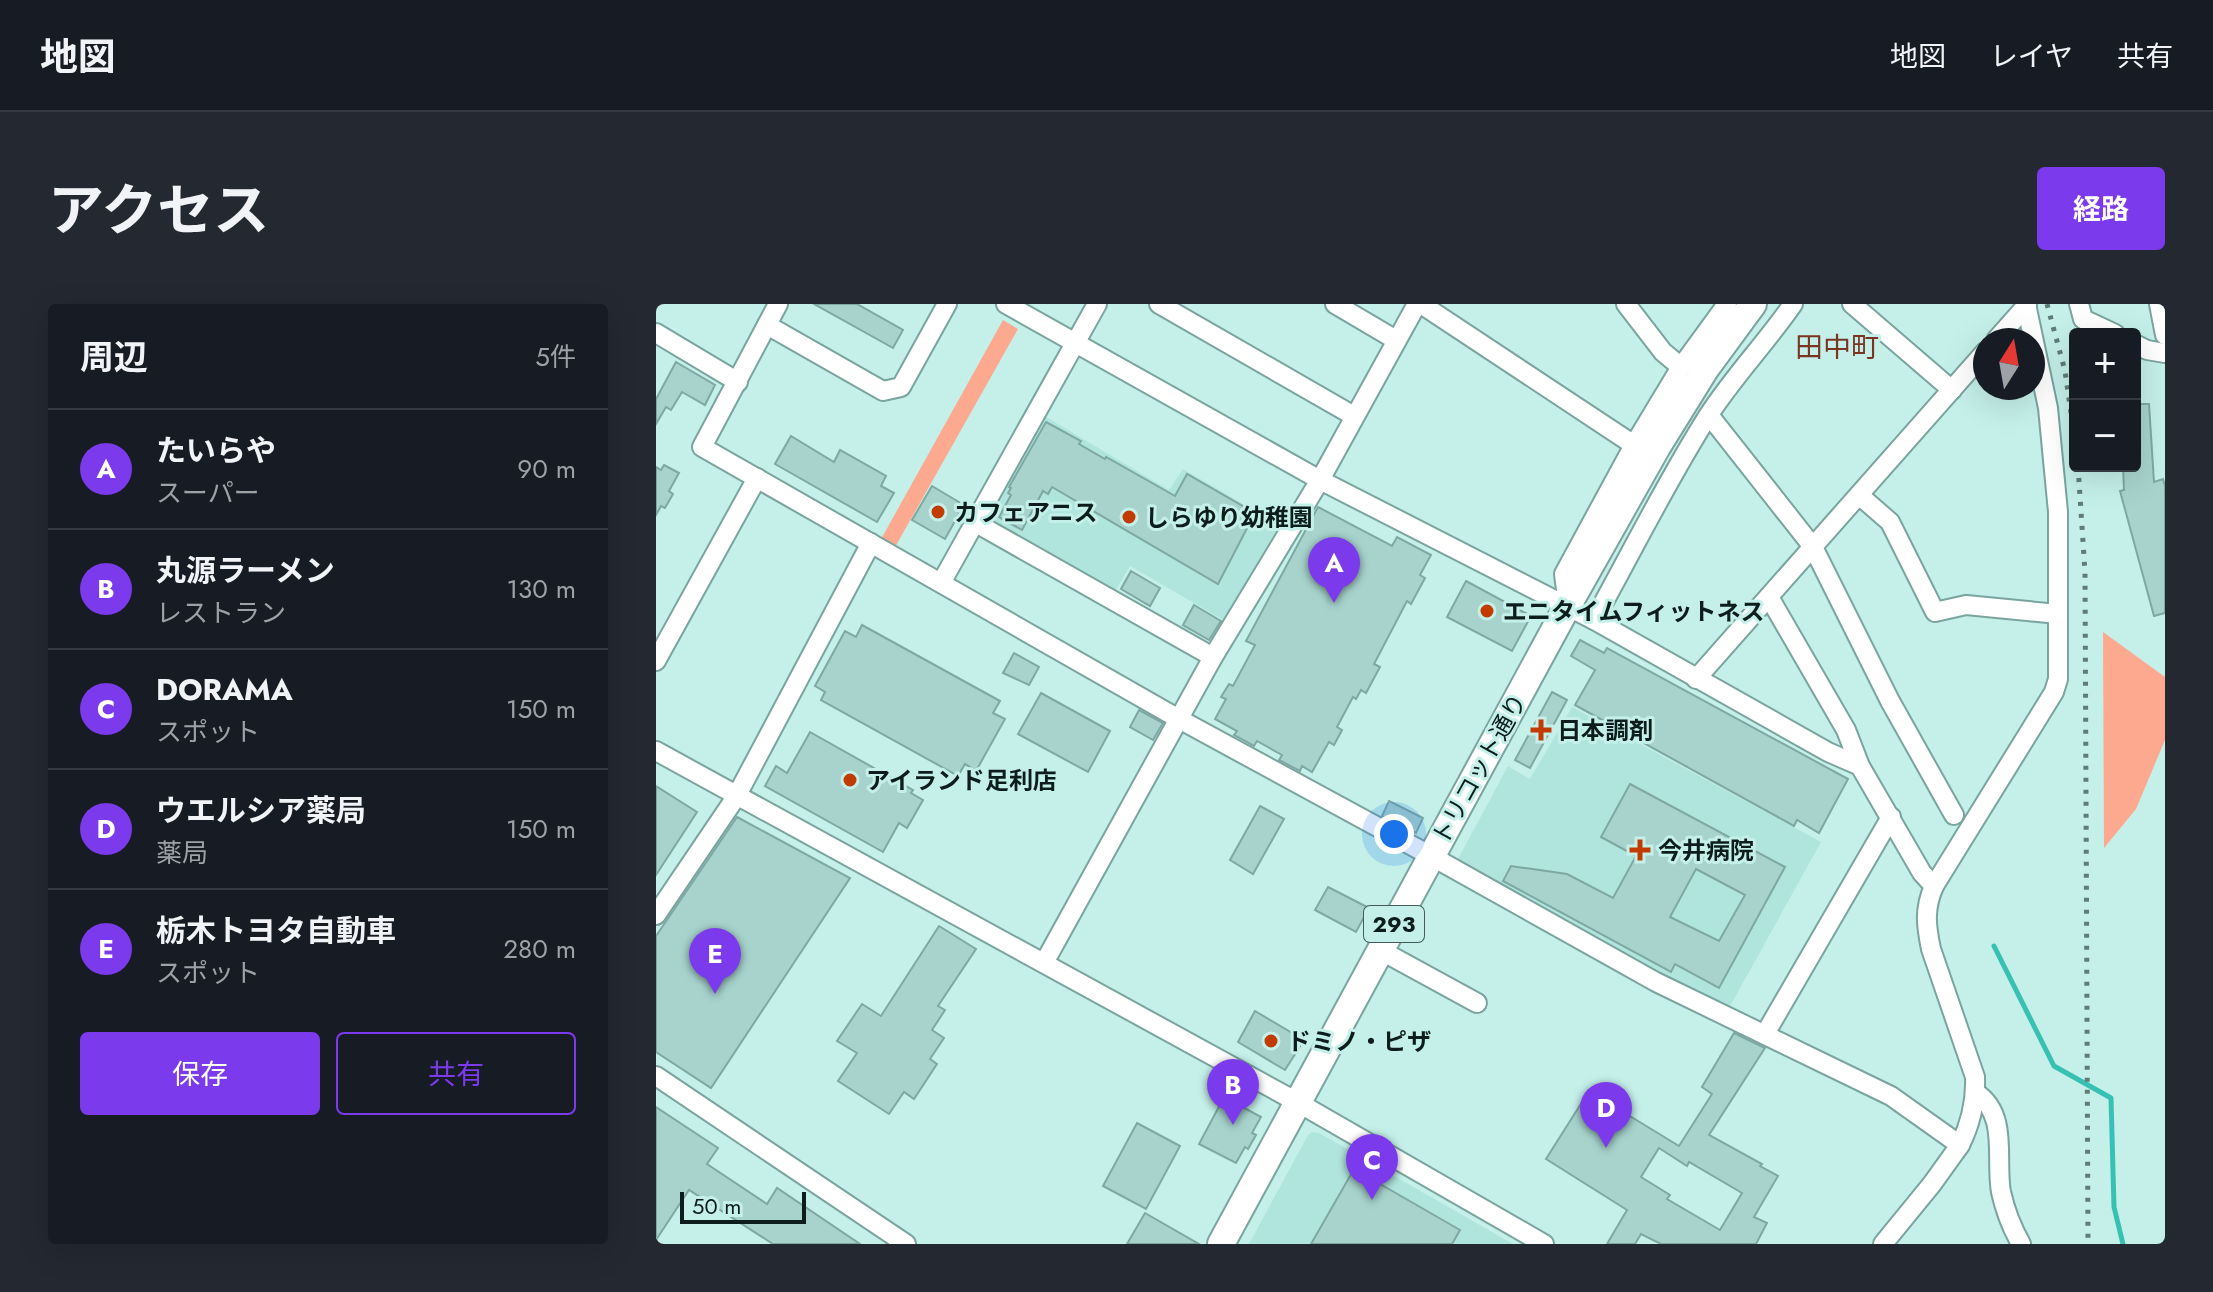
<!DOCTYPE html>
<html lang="ja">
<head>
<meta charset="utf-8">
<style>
  body { margin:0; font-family:Jost,"Noto Sans JP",sans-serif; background:#242831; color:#f1f3f6 }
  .controls { position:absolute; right:24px; top:24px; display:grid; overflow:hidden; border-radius:8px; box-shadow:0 8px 32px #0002 }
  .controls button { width:72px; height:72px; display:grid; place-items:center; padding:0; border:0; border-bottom:2px solid #363941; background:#171b24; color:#f1f3f6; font:40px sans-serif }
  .compass { position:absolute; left:1317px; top:24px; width:72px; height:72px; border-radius:50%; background:#171b24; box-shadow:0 8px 32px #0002; rotate:11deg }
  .scale { position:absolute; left:24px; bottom:20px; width:126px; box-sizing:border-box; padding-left:8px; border:4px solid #0c1d1b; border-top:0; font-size:22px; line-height:28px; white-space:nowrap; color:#0c1d1b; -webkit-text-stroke:6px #c4f0e9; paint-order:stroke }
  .you { position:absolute; left:738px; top:530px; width:28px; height:28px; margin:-20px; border:6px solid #fff; border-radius:50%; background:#1a73e8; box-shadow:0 0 0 12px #1a73e833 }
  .badge { display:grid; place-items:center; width:52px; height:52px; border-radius:50%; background:#7c3aed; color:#fff; font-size:26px; font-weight:700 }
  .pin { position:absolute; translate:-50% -66px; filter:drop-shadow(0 2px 4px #0008) }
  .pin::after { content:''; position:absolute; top:42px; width:28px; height:24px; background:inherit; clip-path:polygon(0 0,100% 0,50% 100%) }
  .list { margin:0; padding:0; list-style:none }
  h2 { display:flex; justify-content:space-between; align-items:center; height:104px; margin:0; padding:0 32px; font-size:34px }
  h2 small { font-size:26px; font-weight:400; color:#9ea1a6 }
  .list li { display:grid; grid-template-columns:52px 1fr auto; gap:24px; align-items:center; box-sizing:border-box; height:120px; padding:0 32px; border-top:2px solid #363941 }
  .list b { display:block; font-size:30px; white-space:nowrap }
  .list p { margin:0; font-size:26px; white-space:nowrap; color:#9ea1a6 }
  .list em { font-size:26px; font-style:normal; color:#9ea1a6 }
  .actions { display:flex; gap:16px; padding:24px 32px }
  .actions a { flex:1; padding:18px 0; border:2px solid #7c3aed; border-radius:8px; text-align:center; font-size:28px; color:#7c3aed }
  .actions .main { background:#7c3aed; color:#fff }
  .map { position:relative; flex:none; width:1509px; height:940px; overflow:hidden; border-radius:8px }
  header { display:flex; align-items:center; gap:48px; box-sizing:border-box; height:112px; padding:0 40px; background:#171b24; border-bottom:2px solid #363941 }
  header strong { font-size:38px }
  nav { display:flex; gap:44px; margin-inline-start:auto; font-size:28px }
  .intro { display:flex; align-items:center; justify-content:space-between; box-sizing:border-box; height:192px; padding:0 48px }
  h1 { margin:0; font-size:56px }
  .button { padding:20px 36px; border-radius:8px; background:#7c3aed; color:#fff; font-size:28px; font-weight:700 }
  main { display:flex; gap:48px; padding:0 48px }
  aside { flex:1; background:#171b24; border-radius:8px; box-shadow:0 8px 32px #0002 }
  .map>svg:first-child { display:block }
</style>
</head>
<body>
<header>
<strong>地図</strong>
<nav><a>地図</a><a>レイヤ</a><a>共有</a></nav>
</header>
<div class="intro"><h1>アクセス</h1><a class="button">経路</a></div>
<main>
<aside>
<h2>周辺<small>5件</small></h2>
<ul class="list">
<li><span class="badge">A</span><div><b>たいらや</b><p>スーパー</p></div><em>90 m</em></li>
<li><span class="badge">B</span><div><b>丸源ラーメン</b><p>レストラン</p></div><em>130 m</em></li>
<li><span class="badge">C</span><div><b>DORAMA</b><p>スポット</p></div><em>150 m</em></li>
<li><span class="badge">D</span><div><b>ウエルシア薬局</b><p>薬局</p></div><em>150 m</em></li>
<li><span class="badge">E</span><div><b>栃木トヨタ自動車</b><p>スポット</p></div><em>280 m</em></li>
</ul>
<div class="actions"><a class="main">保存</a><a>共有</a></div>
</aside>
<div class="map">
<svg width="1509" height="940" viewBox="0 0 1509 940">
  <rect width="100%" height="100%" fill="#c4f0e9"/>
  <g fill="#b0e5dd">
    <polygon points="390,113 513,186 527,165 626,223 571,318 474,262 460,286 337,217 336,209"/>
    <polygon points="916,403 1165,538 1073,704 966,651 802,555 852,462 874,475"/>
    <polygon points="656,828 663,829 857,940 593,940 652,831"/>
  </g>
  <g fill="#fca990">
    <polygon points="347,16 362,25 238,245 224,237"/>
    <polygon points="1447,328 1509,373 1509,436 1480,505 1448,544"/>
  </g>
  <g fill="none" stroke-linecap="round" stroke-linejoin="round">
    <polyline stroke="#37c1b3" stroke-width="5" points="1338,642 1398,762 1455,794 1458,903 1467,940"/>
  </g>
  <g fill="#a7d3cc" stroke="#7ea8a2" stroke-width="2" fill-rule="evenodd">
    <polygon points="158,0 201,0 247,26 237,44"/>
    <polygon points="20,58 59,81 49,101 26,88 15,106 10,103 0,120 0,95"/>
    <polygon points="1479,100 1493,100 1498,178 1507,175 1509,182 1509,309 1498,312 1464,187 1468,186 1467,162 1479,162"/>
    <polygon points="390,118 425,137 423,140 449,155 450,153 519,192 531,170 599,209 562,280 396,183 392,190 387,187 366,226 343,213 355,191 352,189 355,184 353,183"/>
    <polygon points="135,132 178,158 184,146 230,172 225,182 238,189 221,218 119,160"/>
    <polygon points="8,161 23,169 13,187 17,190 9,204 5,202 0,211 0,163 5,166"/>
    <polygon points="276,182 308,201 289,235 256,216"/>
    <polygon points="662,203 736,242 741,233 775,251 764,271 769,274 755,300 751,297 718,360 724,363 710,389 705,386 700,395 697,393 681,423 686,426 678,441 673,438 656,468 646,462 644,467 623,456 626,451 601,437 598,442 578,431 581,427 559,415 570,395 565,393 573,380 577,382 599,341 590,337"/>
    <polygon points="475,267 504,284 494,302 465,285"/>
    <polygon points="810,277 875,312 856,347 791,313"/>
    <polygon points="538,301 565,317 553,336 527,321"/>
    <polygon points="206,321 344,397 337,409 349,415 320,467 309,460 302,472 165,396 169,388 159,382 189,327 200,333"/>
    <polygon points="924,336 948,349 951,344 1192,475 1163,529 1141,516 1138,522 919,401 939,366 915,352"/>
    <polygon points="358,349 383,363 373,381 347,369"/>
    <polygon points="896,388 911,396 874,464 859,456"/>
    <polygon points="385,389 454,427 432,468 362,430"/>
    <polygon points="483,406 507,419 497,436 474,423"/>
    <polygon points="154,428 257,486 255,489 267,496 251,524 243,519 227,548 109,482 120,462 131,469"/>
    <path d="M974,480L1129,563L1063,684L1019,660L1015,668L847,577L855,562L911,570L957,594L980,552L945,533ZM1040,565L1089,591L1063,637L1014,613Z"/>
    <polygon points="0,482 41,508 0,571"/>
    <polygon points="733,497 767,514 760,529 726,512"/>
    <polygon points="604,502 628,515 597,570 574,556"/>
    <polygon points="81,513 194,574 55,784 0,748 0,632"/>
    <polygon points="672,583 713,604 700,628 659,606"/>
    <polygon points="283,622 320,645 282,702 289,706 276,726 288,734 274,755 281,760 258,795 248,788 233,810 182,777 201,749 181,737 206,700 225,712"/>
    <polygon points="599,707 648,736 629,766 582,738"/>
    <path d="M1078,729L1109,744L1053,831L1106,860L1104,862L1122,872L1098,913L1111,919L1100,940H1005L985,930L979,940H951L971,906L890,855L933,787L1023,842L1056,790L1046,783ZM1003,844L1031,862L1033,858L1086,889L1064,926L1011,895L1014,891L985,873Z"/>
    <polygon points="568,793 605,813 596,829 600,831 592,845 589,843 580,859 543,840"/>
    <polygon points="0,803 62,844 51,860 111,900 121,884 204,940 117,940 33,886 0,936"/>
    <polygon points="481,819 524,842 490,905 447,882"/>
    <polygon points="698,865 804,926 796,940 655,940"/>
    <polygon points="489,909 543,940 471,940"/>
  </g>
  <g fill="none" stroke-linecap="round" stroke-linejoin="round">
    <defs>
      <g id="minor">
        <polyline points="122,0 46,143 523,415 775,552 1000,678 1235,792 1304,841 1276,880 1227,940"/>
        <polyline points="350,0 664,176 938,316 1172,448 1204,462"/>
        <polyline points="503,0 698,112"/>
        <polyline points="679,0 740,36"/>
        <polyline points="765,0 978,141"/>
        <polyline points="970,0 1007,48 1025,63"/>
        <polyline points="1196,0 1296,86"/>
        <polyline points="1423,0 1427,15 1459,30"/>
        <polyline points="1503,0 1509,31"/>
        <polyline points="111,21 227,87 245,83 291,0"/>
        <polyline points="0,29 82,78"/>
        <polyline points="1340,36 1371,1"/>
        <polyline points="1479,40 1491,46 1509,49"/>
        <polyline points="1053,111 1157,243 1234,397 1298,511"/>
        <polyline points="1203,191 1234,218 1279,308 1310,301 1402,310"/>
        <polyline points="320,219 557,353"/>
        <polyline points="285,279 441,0"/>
        <polyline points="1113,293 1190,426 1204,462 1266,569 1278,582"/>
        <polyline points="912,301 908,270 978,141 1025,63 1071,0"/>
        <path d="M938,316C976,248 1010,178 1052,112C1077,73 1110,39 1137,0"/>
        <polyline points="0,357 101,174"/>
        <polyline points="1040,375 1329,48"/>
        <polyline points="0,447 641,798 888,940"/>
        <polyline points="0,611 80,493 215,239"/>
        <polyline points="724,646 821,699"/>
        <polyline points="388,659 557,353 664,176 761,0"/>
        <polyline points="1109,730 1235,513"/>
        <polyline points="0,772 250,940"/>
        <path d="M1320,789C1353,811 1339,855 1345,888C1349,906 1356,924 1365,940"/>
        <path d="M1304,841C1315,819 1320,798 1319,773L1275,645C1270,621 1268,605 1278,582L1398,388L1402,375V208L1392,104L1370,0"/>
      </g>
      <polyline id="highway" points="565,940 912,301 1001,143 1050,64 1097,0"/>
    </defs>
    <use href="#minor" stroke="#7aa49e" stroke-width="22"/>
    <use href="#highway" stroke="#7aa49e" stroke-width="30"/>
    <use href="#minor" stroke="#fff" stroke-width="18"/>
    <use href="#highway" stroke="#fff" stroke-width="26"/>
    <g stroke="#5f7c78" stroke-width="5" stroke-dasharray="4 8" stroke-linecap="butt">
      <polyline points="1391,0 1409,67 1419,137"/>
      <polyline points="1422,162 1429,268 1432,940"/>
    </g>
  </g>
  <g fill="#c23b01" stroke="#c4f0e9" stroke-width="3">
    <circle cx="282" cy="208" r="8"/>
    <circle cx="473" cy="213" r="8"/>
    <circle cx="831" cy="307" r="8"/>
    <path d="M881 414h8v8h8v8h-8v8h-8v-8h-8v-8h8z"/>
    <circle cx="194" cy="476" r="8"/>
    <path d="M980 534h8v8h8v8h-8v8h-8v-8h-8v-8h8z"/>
    <circle cx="615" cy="737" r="8"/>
  </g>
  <g text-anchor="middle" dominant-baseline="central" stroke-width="6" stroke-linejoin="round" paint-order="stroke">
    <rect fill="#c4f0e9" stroke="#435c59" stroke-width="2" x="708" y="602" width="60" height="36" rx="6"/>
    <g font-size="22" font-weight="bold" fill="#0c1d1b">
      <text x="738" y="620">293</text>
    </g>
    <g font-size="24" font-weight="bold" fill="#0c1d1b" stroke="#c4f0e9" text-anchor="start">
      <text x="298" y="208">カフェアニス</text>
      <text x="489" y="213">しらゆり幼稚園</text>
      <text x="847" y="307">エニタイムフィットネス</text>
      <text x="901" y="426">日本調剤</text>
      <text x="210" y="476">アイランド足利店</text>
      <text x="1002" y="546">今井病院</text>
      <text x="631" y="737">ドミノ・ピザ</text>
    </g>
    <g font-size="24" fill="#0c1d1b" stroke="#c4f0e9">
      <text transform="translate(823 465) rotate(-61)">トリコット通り</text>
    </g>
    <g font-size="28" fill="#793521" stroke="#c4f0e9">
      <text x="1181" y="43">田中町</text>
    </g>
  </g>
</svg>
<div class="controls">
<button>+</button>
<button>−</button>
</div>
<svg class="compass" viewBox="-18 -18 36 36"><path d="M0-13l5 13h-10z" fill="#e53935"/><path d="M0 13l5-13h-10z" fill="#9ea1a6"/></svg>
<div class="scale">50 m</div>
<div class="you"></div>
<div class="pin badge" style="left:678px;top:299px">A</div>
<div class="pin badge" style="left:577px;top:821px">B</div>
<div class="pin badge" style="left:716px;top:896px">C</div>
<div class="pin badge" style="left:950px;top:844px">D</div>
<div class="pin badge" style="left:59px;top:690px">E</div>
</div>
</main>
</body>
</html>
